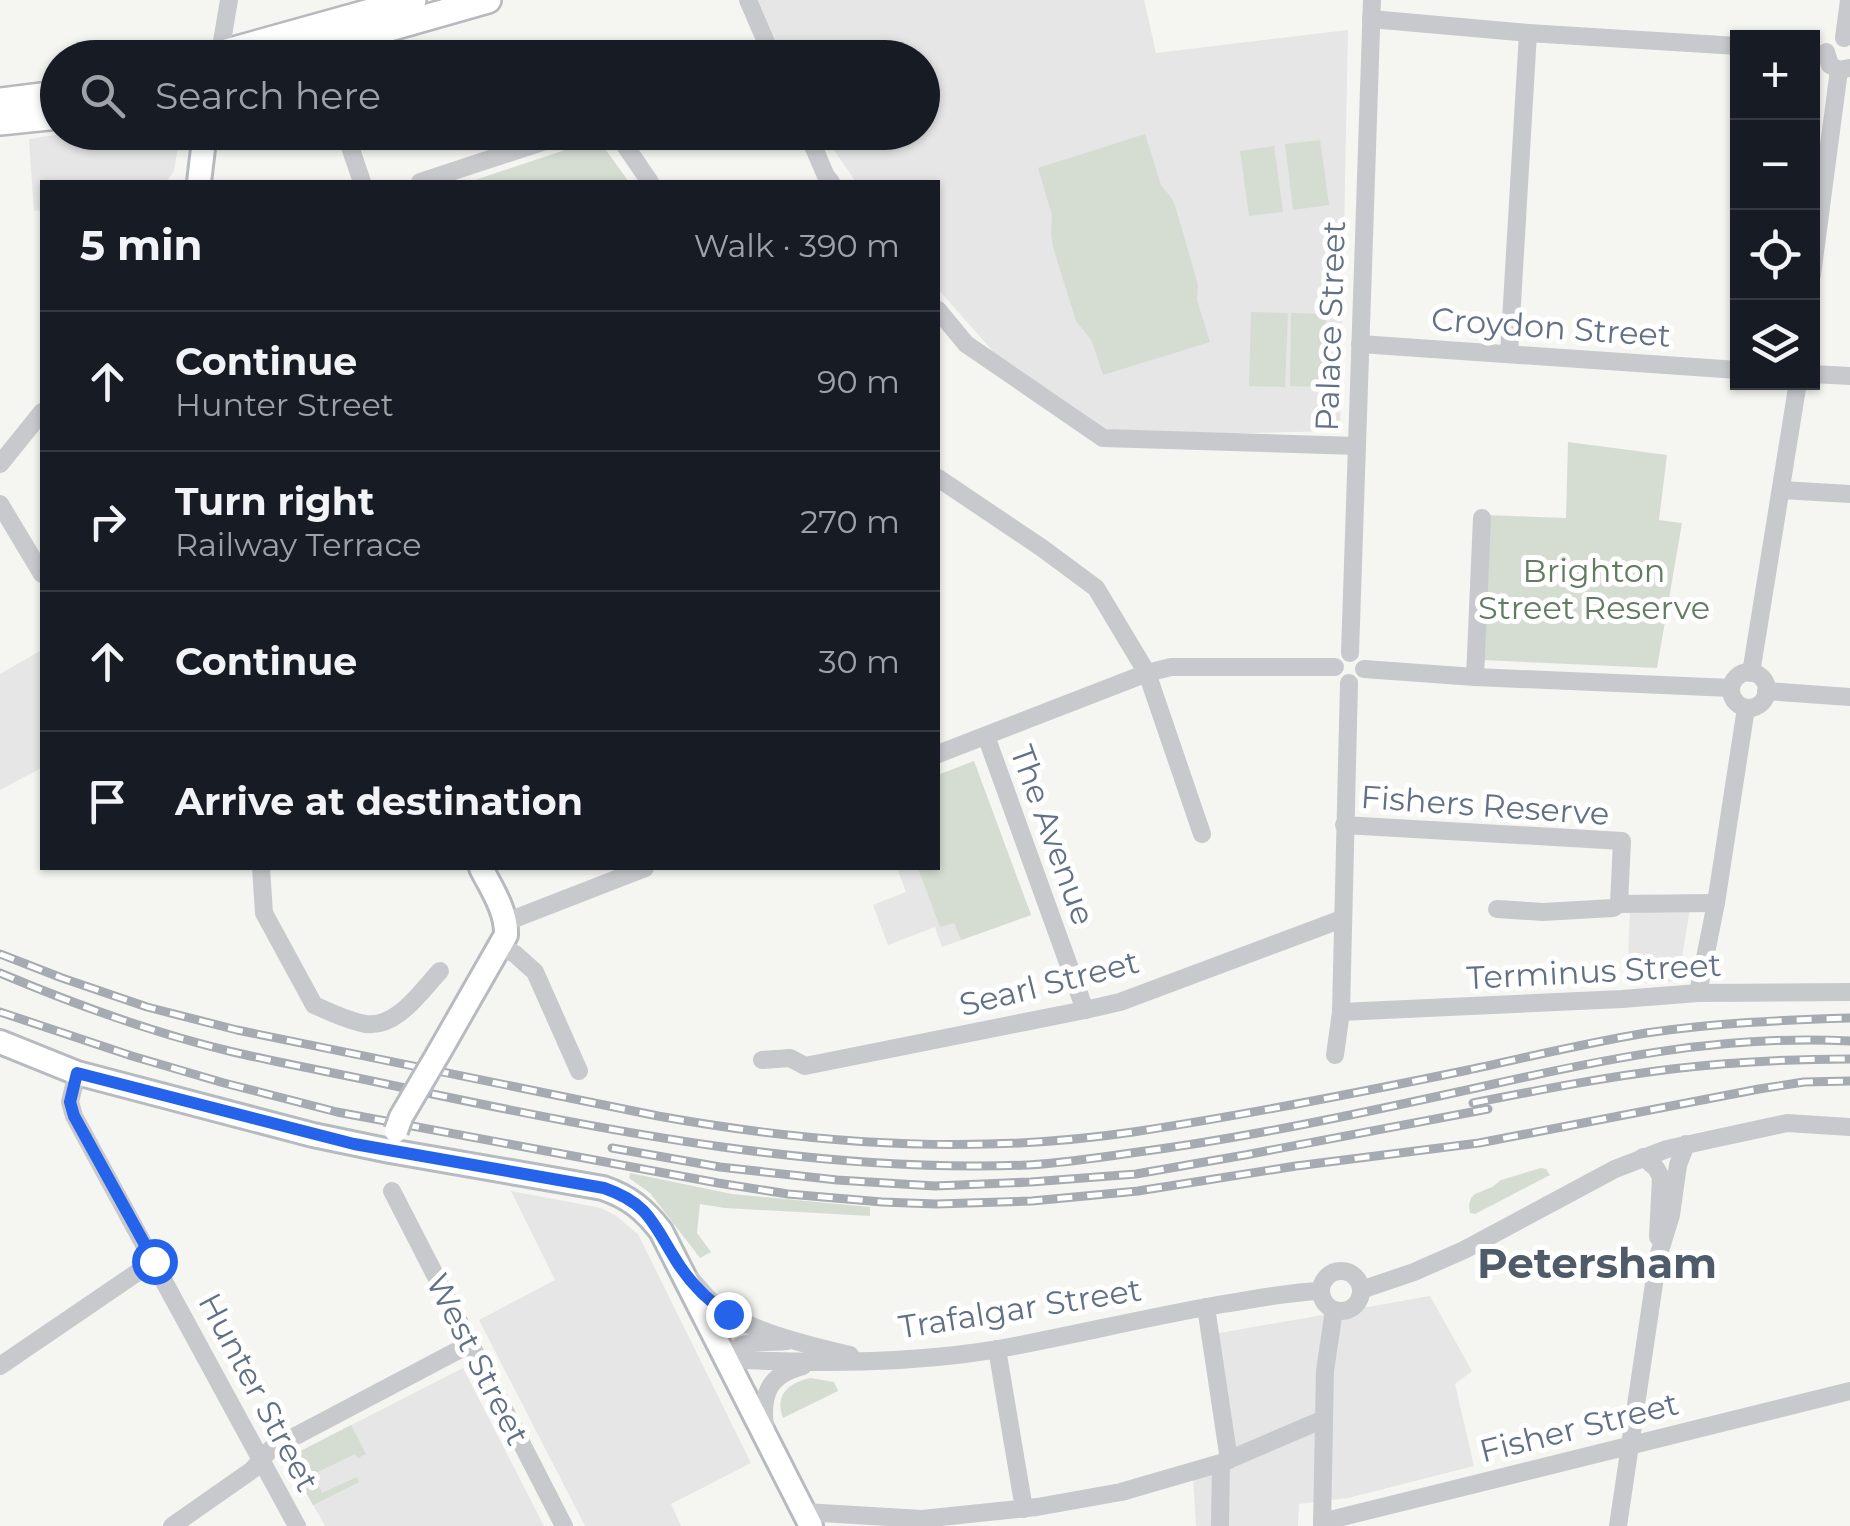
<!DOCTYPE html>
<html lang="en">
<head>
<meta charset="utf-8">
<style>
  body { margin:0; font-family:Montserrat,sans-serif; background:#242831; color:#f1f3f6 }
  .controls { position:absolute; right:30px; top:30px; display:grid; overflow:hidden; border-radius:0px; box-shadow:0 2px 8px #0004 }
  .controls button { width:90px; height:90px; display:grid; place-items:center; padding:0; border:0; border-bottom:2px solid #363941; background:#171b24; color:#f1f3f6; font:50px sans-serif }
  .stop { position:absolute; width:30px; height:30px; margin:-22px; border:8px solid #2563eb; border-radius:50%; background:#fff }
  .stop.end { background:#2563eb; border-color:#fff; box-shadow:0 2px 10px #0008 }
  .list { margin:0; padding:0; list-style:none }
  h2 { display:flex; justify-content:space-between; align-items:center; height:130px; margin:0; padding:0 40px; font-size:42px }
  h2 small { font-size:32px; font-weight:400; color:#9ea1a6 }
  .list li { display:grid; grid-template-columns:65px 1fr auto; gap:30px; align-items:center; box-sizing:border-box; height:140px; padding:0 40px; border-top:2px solid #363941 }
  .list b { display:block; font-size:38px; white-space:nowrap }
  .list p { margin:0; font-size:32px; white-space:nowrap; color:#9ea1a6 }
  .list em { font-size:32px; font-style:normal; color:#9ea1a6 }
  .icon { flex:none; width:55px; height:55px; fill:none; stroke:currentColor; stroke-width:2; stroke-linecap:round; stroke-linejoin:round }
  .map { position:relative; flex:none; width:1850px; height:1526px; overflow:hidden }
  .search { position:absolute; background:#171b24; box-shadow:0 2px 8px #0004; left:40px; top:40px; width:900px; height:110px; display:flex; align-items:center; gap:25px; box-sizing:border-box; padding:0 35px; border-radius:55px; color:#9ea1a6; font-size:38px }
  .panel { position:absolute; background:#171b24; box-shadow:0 2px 8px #0004; left:40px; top:180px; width:900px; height:690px; border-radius:0px }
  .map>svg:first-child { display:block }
</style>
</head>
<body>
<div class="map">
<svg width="1850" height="1526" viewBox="0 0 1850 1526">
  <rect width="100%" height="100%" fill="#f5f6f1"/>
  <g fill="#e5e6e5">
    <polygon points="758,0 1144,0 1156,53 1348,30 1340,431 1112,436 1014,375 938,289 938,182 856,182 822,133 922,132 922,58 783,57"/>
    <polygon points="75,132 180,133 174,171 166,182 42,182 42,210 34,211 29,139"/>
    <polygon points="42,650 42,770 41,768 0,790 0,674"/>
    <polygon points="974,761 1031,915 942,947 935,927 888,945 873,905 906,892 897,868 938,868 938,775"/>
    <polygon points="1690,909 1678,981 1627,984 1630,912"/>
    <polygon points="511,1191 601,1208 615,1215 638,1234 751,1463 671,1504 681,1526 585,1526 479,1320 555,1280"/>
    <polygon points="1430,1296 1472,1371 1455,1384 1474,1466 1348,1498 1299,1504 1298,1526 1196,1526 1193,1479 1237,1462 1214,1334"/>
    <polygon points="463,1368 544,1526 325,1526 287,1458"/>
  </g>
  <g fill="#d5ddd2">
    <polygon points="1145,134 1161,185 1173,200 1177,212 1198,285 1197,300 1210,342 1103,375 1092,341 1076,321 1053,247 1051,234 1052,215 1038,168"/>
    <polygon points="598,139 629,182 469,182"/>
    <polygon points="1320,140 1329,205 1293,210 1285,144"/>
    <polygon points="1274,146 1283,212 1249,216 1240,151"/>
    <polygon points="1251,312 1288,313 1285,387 1249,386"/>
    <polygon points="1291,313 1326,314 1324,387 1290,386"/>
    <polygon points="1568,442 1667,455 1659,520 1682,523 1657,668 1481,660 1488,515 1566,518"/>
    <polygon points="974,761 1031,915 961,940 954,923 940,927 918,868 938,868 938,775"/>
    <polygon points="1541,1168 1546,1169 1550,1175 1475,1214 1470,1213 1469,1205 1471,1198 1475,1194 1492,1187 1501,1180"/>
    <polygon points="630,1173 732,1194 870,1207 870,1216 725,1208 700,1204 697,1233 711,1252 700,1258 650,1193 629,1178"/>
    <path d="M811,1378L834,1382L838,1391L783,1418C774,1395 789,1382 811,1378Z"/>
    <polygon points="351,1425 366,1454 358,1458 355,1454 314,1474 322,1493 357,1477 359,1482 313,1505 287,1458"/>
  </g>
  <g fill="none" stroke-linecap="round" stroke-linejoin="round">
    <defs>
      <g id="major">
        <polyline points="199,182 205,132"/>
        <path d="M0,1042L77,1073L313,1135L390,1151L603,1188C629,1197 644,1209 661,1231L811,1526"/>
        <path d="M438,1054L506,935C507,911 491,888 481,868"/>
      </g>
      <g id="highway">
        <polyline points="205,58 413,0"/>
        <polyline points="284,58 488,0"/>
        <polyline points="0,101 58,94"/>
        <polyline points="0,122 58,116"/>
      </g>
    </defs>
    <use href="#major" stroke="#b7babf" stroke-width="28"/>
    <use href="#highway" stroke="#b6b9bd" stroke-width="30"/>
    <g stroke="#c7c9cd" stroke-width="18">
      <polyline points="748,0 773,58"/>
      <polyline points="1371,19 1528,33 1738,46"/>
      <polyline points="1844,38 1849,0"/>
      <polyline points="1826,52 1830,65 1839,70 1849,68"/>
      <polyline points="220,53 229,0"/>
      <polyline points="345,132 362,182"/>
      <polyline points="807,132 826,176 831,182"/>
      <polyline points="624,144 650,182"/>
      <polyline points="420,182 573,132"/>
      <polyline points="1812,275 1839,70"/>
      <polyline points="938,310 966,344 1103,438 1357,446"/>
      <polyline points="1360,344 1738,370"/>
      <polyline points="1509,354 1528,33"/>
      <polyline points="1812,374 1850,376"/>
      <polyline points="0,464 42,412"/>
      <polyline points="938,478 1042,548 1096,588 1147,673 1202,834"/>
      <polyline points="1782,490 1850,494"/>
      <polyline points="0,504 42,574"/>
      <polyline points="1350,653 1372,0"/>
      <polyline points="1364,669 1475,677 1731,688"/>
      <circle cx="1749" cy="690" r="18"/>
      <polyline points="1751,673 1798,382"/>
      <polyline points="1475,677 1482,518"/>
      <polyline points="1766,691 1850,697"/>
      <polyline points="986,736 1085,1010"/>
      <polyline points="938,754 1147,673 1171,667 1335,667"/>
      <polyline points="1344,825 1622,841 1619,904"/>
      <path d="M261,868L264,913L314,1005C330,1012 348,1021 366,1024C397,1028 421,991 440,971"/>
      <polyline points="1497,909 1543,912 1613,908 1619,904 1716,903"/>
      <polyline points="506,922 645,868"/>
      <polyline points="501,947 515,954 535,972 579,1071"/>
      <polyline points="1698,993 1716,903 1746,708"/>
      <polyline points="1341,1012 1622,999 1698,993 1850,992"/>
      <polyline points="1335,1055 1341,1012 1349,683"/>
      <polyline points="762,1060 790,1058 805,1066 1085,1010 1120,1002 1342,919"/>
      <polyline points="77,1073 70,1102 74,1116 297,1526"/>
      <polyline points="1643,1157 1656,1168 1661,1177 1658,1237"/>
      <polyline points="392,1191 564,1526"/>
      <circle cx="1341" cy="1291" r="20"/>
      <path d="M692,1280C699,1288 706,1297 714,1304C743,1330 812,1346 850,1355"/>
      <polyline points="1361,1290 1414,1272 1464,1250 1615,1169 1667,1149 1787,1123 1850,1127"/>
      <polyline points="1206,1307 1229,1460"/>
      <polyline points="997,1349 1024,1509"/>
      <path d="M726,1359C817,1364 909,1364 999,1349C1074,1335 1148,1317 1223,1304C1255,1299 1288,1292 1321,1291"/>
      <path d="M726,1359C737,1338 766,1343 787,1341"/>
      <polyline points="0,1366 154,1261"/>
      <path d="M765,1429C761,1394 768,1375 803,1366"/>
      <polyline points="804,1512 922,1519 1037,1507 1121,1492 1221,1463 1324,1419"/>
      <polyline points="1322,1522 1850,1391"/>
      <polyline points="172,1526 252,1470 271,1449 470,1344"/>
      <polyline points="1220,1526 1221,1463"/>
      <polyline points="1322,1526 1325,1371 1334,1310"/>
      <polyline points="1618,1526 1658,1257 1671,1215 1678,1165 1686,1144"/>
    </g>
    <use href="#major" stroke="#fff" stroke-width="22"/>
    <use href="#highway" stroke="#fff" stroke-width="25"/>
    <defs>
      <g id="rail">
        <path d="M0,954L62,978L147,1007L237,1030L658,1116C813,1144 977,1155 1133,1132C1245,1115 1357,1093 1468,1070C1528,1057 1586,1043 1646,1033C1714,1023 1782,1020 1850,1018"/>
        <path d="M0,973C76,1005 153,1033 233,1052C294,1066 357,1077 418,1091C618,1133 822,1173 1028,1165C1062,1163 1097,1158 1131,1153C1247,1138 1362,1113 1476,1088C1599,1060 1722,1034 1850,1041"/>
        <polyline points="0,1012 132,1056 224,1083 337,1112 718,1183 788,1194 882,1202 936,1204 1032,1201 1138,1191 1296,1166 1479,1143 1759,1089 1804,1082 1850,1081"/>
        <path d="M1473,1103C1539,1090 1605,1077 1672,1069C1731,1062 1791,1059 1850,1059"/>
        <polyline points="612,1148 720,1167 837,1180 935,1186 1031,1182 1136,1174 1245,1155 1488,1109"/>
      </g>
    </defs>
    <use href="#rail" stroke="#a6aab1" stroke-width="9"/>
    <use href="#rail" stroke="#fff" stroke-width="5" stroke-dasharray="15" stroke-linecap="butt"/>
    <defs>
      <polyline id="major-bridge" points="396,1131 401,1117 438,1054"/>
    </defs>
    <use href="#major-bridge" stroke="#b7babf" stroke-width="28" stroke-linecap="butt"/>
    <use href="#major-bridge" stroke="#fff" stroke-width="22"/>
  </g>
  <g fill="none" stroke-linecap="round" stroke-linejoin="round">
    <path stroke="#2563eb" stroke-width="12" d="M154,1261L74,1116L70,1102L77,1073L354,1144L604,1188C647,1203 652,1221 674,1257C687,1279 707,1300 728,1314"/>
  </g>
  <g text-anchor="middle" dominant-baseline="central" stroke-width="10" stroke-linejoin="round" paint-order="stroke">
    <g font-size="32" fill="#627085" stroke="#fff">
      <text transform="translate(1330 326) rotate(-88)">Palace Street</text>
      <text transform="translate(1551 327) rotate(4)">Croydon Street</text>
      <text transform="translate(1485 805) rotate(4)">Fishers Reserve</text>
      <text transform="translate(1053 835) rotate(70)">The Avenue</text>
      <text transform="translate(1594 971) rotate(-3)">Terminus Street</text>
      <text transform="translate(1049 983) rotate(-14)">Searl Street</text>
      <text transform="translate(1020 1308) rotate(-9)">Trafalgar Street</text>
      <text transform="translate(478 1359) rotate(63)">West Street</text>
      <text transform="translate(259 1392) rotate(62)">Hunter Street</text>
      <text transform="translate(1579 1427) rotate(-14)">Fisher Street</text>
    </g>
    <g font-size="32" fill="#637b61" stroke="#fff">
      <text x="1594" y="570">Brighton<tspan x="1594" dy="37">Street Reserve</tspan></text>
    </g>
    <g font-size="42" font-weight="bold" fill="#505b69" stroke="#fff">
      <text x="1597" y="1263">Petersham</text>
    </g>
  </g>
</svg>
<div class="controls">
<button>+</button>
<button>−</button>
<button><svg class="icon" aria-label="locate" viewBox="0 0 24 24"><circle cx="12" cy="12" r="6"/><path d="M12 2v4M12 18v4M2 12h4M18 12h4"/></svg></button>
<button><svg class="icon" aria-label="layers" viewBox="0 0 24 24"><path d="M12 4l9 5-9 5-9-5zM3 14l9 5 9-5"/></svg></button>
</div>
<div class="stop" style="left:154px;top:1261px"></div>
<div class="stop end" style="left:728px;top:1314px"></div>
<div class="search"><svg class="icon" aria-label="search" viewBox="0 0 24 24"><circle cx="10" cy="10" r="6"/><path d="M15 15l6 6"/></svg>Search here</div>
<section class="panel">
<h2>5 min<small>Walk · 390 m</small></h2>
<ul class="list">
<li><svg class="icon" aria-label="ahead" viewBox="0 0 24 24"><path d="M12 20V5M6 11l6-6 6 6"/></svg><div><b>Continue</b><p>Hunter Street</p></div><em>90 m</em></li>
<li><svg class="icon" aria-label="right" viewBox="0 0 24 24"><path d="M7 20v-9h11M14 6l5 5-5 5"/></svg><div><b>Turn right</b><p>Railway Terrace</p></div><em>270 m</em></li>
<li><svg class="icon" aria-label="ahead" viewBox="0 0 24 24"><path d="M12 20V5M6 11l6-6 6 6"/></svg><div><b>Continue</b></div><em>30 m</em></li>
<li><svg class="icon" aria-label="arrive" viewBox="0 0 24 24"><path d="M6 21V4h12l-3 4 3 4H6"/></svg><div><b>Arrive at destination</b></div></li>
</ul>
</section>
</div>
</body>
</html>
